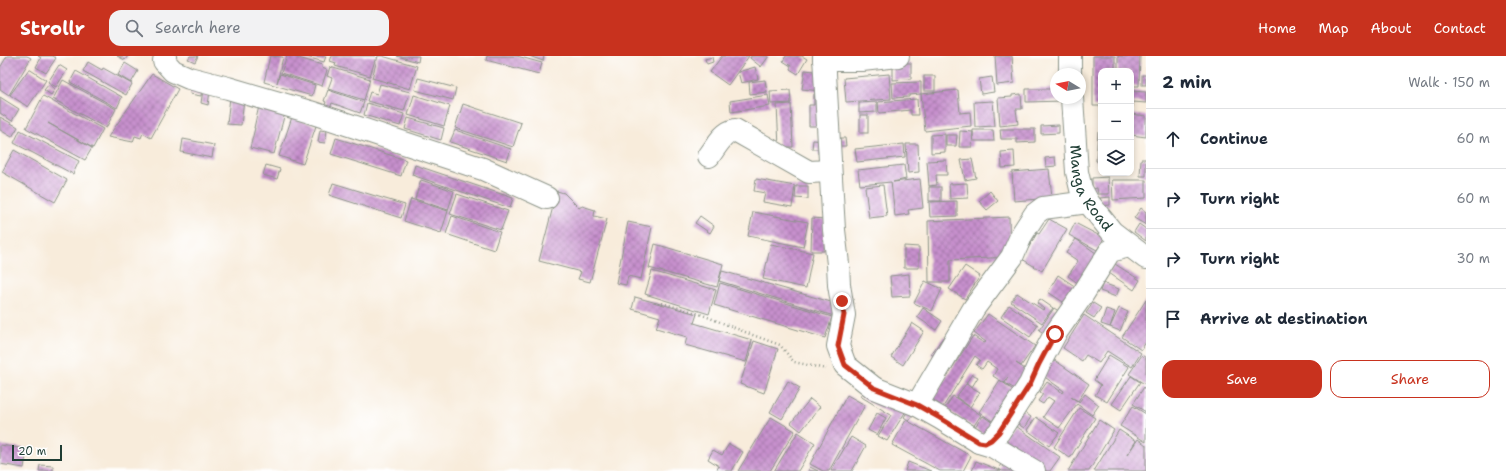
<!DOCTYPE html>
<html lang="en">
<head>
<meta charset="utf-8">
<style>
  body { margin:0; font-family:"Shantell Sans",sans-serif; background:#f2f2f3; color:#1f2937 }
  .controls { position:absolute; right:12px; top:12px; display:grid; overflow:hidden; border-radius:8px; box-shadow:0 2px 6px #0003 }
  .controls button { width:36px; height:36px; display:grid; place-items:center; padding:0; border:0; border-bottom:1px solid #e0e1e3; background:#fff; color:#1f2937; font:20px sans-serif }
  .compass { position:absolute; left:1050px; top:12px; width:36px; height:36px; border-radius:50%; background:#fff; box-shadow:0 2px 6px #0003; rotate:280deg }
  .scale { position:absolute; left:12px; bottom:10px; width:50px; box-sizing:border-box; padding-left:4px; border:2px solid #1f3d34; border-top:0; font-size:11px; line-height:14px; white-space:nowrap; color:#1f3d34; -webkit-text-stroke:3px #fff; paint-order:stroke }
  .stop { position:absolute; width:12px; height:12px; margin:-9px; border:3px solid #c8321e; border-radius:50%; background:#fff }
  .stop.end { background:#c8321e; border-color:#fff; box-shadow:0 1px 4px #0008 }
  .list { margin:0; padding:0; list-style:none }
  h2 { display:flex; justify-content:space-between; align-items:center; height:52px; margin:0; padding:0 16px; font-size:17px }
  h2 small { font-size:13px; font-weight:400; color:#747a83 }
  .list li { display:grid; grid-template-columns:26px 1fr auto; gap:12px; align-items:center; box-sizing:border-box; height:60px; padding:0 16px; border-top:1px solid #e0e1e3 }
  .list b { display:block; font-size:15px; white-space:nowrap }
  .list em { font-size:13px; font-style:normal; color:#747a83 }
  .actions { display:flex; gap:8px; padding:12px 16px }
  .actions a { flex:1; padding:9px 0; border:1px solid #c8321e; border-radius:12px; text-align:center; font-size:14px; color:#c8321e }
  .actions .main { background:#c8321e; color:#fff }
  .icon { flex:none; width:22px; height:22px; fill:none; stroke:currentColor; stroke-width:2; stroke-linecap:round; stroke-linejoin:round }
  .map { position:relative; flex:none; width:1146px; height:415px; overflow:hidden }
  header { display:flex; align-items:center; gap:24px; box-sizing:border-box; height:56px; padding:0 20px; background:#c8321e; color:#fff }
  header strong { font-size:19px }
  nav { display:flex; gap:22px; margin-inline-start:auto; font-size:14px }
  .search { width:280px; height:36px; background:#f2f2f3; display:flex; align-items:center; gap:10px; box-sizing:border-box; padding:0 14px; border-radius:12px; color:#747a83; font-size:15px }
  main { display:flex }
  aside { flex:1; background:#fff }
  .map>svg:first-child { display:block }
</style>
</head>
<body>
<header>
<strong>Strollr</strong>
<div class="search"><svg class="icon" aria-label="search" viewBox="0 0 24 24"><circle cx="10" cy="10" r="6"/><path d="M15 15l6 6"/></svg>Search here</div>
<nav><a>Home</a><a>Map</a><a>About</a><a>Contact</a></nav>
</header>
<main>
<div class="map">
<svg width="1146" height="415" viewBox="0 0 1146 415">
  <defs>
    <pattern id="building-cross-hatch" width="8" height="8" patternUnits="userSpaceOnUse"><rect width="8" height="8" fill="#c790cd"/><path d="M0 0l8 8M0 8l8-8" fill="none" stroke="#a177a7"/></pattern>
  </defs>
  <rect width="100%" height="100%" fill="#fff"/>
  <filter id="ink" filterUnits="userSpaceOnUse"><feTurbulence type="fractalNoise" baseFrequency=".025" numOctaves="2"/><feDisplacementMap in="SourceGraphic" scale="8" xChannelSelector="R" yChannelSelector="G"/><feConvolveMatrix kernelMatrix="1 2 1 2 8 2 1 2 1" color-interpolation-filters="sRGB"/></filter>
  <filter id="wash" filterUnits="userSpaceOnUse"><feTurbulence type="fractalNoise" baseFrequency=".012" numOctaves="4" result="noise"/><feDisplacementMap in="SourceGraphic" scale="16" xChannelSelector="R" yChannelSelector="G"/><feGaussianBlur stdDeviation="0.9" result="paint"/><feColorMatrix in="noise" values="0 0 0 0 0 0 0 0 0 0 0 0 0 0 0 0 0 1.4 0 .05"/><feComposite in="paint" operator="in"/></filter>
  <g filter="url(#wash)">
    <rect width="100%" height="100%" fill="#f8ecdb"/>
    <g id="blocks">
      <g fill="url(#building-cross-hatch)">
        <polygon points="7,0 27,0 31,2 9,39 0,33 0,12"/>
        <polygon points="38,0 53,0 56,2 46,17 36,11 41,2"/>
        <polygon points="117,0 128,0 125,4"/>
        <polygon points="190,0 198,0 195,6 188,3"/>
        <polygon points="270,0 283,1 277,27 280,18 315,29 312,40 264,26"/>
        <polygon points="287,0 292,0 322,9 322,12 327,14 322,30 281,17"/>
        <polygon points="303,0 326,0 324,6"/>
        <polygon points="332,0 373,0 376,1 370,20 335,10 336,7 330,5"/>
        <polygon points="378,0 382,0 417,10 410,33 372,22"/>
        <polygon points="397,0 419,0 418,6"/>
        <polygon points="487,0 517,0 542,7 539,18 486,4"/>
        <polygon points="529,0 544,0 543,5"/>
        <polygon points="722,0 749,0 728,29 710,16"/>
        <polygon points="751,0 769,0 761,11 750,2"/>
        <polygon points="786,0 802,0 807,3 798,18 790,13 791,10 783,5"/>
        <polygon points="995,0 1012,0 1014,27 997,29"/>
        <polygon points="1093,0 1115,0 1115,15 1101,15 1101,50 1093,50"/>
        <polygon points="1118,0 1140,0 1139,30 1131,30 1131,15 1118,15"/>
        <polygon points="712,1 713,6 707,8 705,3"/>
        <polygon points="88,6 102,14 103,12 132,28 126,39 83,15"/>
        <polygon points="125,7 138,15 131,27 118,19"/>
        <polygon points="893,7 911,7 911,23 893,24"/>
        <polygon points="59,9 67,14 56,31 48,26"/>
        <polygon points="330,11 370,23 364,44 328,33 332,22 327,20"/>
        <polygon points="755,11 758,23 741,27 738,16"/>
        <polygon points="29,13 46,24 28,51 10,39"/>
        <polygon points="805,14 823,16 820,35 802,33"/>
        <polygon points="76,15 122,41 117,52 70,26"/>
        <polygon points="152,18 178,33 151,82 143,77 141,82 135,80 133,86 108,81"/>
        <polygon points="889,18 891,43 846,46 844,22"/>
        <rect x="1142" y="19" width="4" height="10"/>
        <rect x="924" y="20" width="11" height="15"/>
        <polygon points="992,21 994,36 981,38 979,23"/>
        <polygon points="418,22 456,32 453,44 415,34"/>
        <polygon points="63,24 116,53 106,72 53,43"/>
        <polygon points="765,24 767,36 750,38 749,26"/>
        <polygon points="921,26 921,38 909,39 909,41 893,42 892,27"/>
        <polygon points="49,28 55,33 51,39 44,34"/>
        <polygon points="380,28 410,36 404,55 367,45 370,36 377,38"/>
        <polygon points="192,29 202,31 201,40 190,38"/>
        <polygon points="1026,33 1056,33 1056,42 1064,42 1064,45 1026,46"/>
        <polygon points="203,34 210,35 208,49 201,47"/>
        <polygon points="328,34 364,46 360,57 332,47 330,53 324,51 326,46 324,45"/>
        <polygon points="790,34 791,47 771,48 770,35"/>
        <polygon points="958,34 960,57 970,56 971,70 925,75 921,38"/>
        <polygon points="1131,35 1146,36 1146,47 1133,46 1133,51 1131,51"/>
        <polygon points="814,38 822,38 823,70 809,70 809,49 814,49"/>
        <polygon points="1021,38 1022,53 1016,53 1018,68 1000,70 998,42 1012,41 1012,39"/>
        <polygon points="414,39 450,50 444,70 408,59"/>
        <polygon points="768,39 770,50 731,56 730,45"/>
        <polygon points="43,40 103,73 93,92 48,67 92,92 85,104 26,72"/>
        <polygon points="0,41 19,53 12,65 0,57"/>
        <polygon points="230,41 244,43 241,69 227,68"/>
        <polygon points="917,43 918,59 911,59 911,54 879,57 878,46"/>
        <polygon points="993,45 995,70 975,71 974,46"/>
        <polygon points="877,46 877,56 859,57 859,47"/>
        <polygon points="367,47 404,58 400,70 364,59"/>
        <polygon points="463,48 521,67 513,91 455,72"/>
        <polygon points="791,48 793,91 779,91 777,49"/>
        <polygon points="259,50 285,57 274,98 250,92 255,72 254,72"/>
        <polygon points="1131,58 1146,60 1146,81 1131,79"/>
        <rect x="860" y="59" width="8" height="18"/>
        <polygon points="0,61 18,71 12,81 0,74"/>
        <polygon points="292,61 316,70 303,108 279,100"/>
        <polygon points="408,62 444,72 441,84 405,73"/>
        <polygon points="1059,69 1059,77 1041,78 1041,70"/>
        <polygon points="1000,73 1035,73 1035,86 1017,87 1017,83 1001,83"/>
        <polygon points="20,74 79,105 73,118 14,87"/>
        <polygon points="320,74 327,75 325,87 318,86"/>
        <polygon points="455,74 511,93 507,105 450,86"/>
        <polygon points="973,74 993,74 994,85 973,85"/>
        <polygon points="960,75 973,76 972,91 959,91"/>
        <polygon points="1098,77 1101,77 1101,106 1096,105"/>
        <polygon points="945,78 945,96 931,97 931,79"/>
        <polygon points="946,79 957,79 956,90 946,90"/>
        <polygon points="336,82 406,104 401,120 331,98"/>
        <polygon points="838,82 845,82 846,90 839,90"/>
        <polygon points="183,83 214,89 212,102 181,96"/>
        <polygon points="813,84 825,85 823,99 818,98 818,93 812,93"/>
        <polygon points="904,88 905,101 857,106 855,93"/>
        <polygon points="906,88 918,88 919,116 908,117"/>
        <polygon points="14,94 67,124 55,146 2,116"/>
        <polygon points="1014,95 1015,111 1002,112 1001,96"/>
        <polygon points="1055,101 1056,110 1046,111 1045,102"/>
        <polygon points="972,103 976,122 965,124 961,104"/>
        <polygon points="1141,103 1146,103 1146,120 1140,120"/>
        <polygon points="946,104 947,119 936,119 937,129 929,130 927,105"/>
        <polygon points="266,109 280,113 277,123 263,119"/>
        <polygon points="415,109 513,142 510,152 412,119"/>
        <polygon points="904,109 906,123 893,126 920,123 923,152 908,154 909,158 895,160 891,126 860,129 858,114"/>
        <polygon points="1049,113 1052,142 1014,145 1012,116"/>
        <polygon points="1108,121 1109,138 1098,138 1097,132 1092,133 1092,122"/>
        <polygon points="756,123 795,130 792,151 763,146 765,137 754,135"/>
        <polygon points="421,124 454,135 448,154 415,143"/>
        <polygon points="1112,124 1146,124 1146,142 1113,144"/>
        <polygon points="333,127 405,149 401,162 329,139"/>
        <polygon points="967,127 968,142 950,143 949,128"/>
        <polygon points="883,129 887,160 869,162 865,131"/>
        <polygon points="796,130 808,130 808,143 795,142"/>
        <rect x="929" y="131" width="12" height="14"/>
        <polygon points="557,135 564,137 579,152 582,150 595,154 594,160 607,163 590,226 578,223 581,216 539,205"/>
        <polygon points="990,135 998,145 987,154 979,145"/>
        <polygon points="457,138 508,155 501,174 450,158"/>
        <polygon points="1110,141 1110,149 1101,150 1100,142"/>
        <polygon points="411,143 448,155 441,177 404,165"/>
        <polygon points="957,145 957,160 930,161 929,146"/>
        <polygon points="1141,152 1146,156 1146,169 1134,162"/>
        <polygon points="753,156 808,166 803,191 748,180"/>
        <polygon points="452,160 500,176 494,194 446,178"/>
        <polygon points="700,160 714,170 710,177 695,167"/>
        <polygon points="1009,161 1010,201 950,204 950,226 929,226 928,165"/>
        <polygon points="812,162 825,163 824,195 811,195"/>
        <polygon points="1049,163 1067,173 1042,215 1022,203 1037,177 1039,178"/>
        <polygon points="628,166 652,171 641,223 628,220 626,229 616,227"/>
        <polygon points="1075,167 1104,182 1097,194 1069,179"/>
        <polygon points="1139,168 1146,173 1146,185 1134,176"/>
        <polygon points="1076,183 1103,202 1083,231 1068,220 1078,205 1066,197"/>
        <polygon points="655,188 723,208 717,231 649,212"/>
        <polygon points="771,188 813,197 806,232 763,223"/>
        <polygon points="904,190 919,191 919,212 904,212"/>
        <polygon points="1115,208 1140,224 1134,234 1109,217"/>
        <polygon points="965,210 980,220 965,243 949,233"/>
        <polygon points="652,215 716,234 709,258 645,238"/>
        <polygon points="722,215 838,248 834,260 719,225"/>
        <polygon points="909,218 910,240 892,241 890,220"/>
        <polygon points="1058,219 1082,235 1072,252 1048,236"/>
        <polygon points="925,225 942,233 932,255 914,247"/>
        <polygon points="720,227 832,261 825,282 714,249"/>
        <polygon points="1103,227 1119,233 1116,241 1100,235"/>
        <polygon points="1017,237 1043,254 1044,253 1037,247 1040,243 1053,252 1042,267 1011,246"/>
        <polygon points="635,241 697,258 694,267 752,284 746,306 685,289 687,281 656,272 660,261 632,253"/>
        <polygon points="1146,244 1146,286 1141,294 1122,281"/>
        <polygon points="1093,247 1101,252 1094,262 1086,257"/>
        <polygon points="1009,249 1038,269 1030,281 1001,261"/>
        <polygon points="923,252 942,265 936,274 917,261"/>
        <polygon points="1054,252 1063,258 1048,280 1039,274"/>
        <polygon points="1119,252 1128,256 1120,275 1110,271"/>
        <polygon points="1106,253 1115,256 1110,271 1101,268"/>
        <polygon points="988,258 1035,290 1021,310 1016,307 1034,319 1021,337 1005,327 1008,321 1004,327 993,320 997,313 987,306 982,313 976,309 980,304 975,300 943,351 932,343 973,280 984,287 986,286 974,277"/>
        <polygon points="1084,259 1141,297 1132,311 1107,295 1099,307 1086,299 1082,305 1063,292"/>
        <polygon points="912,267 924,275 903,309 891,301"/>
        <polygon points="944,280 953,286 941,305 931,298"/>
        <polygon points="754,285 778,293 764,337 740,328"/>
        <polygon points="1109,299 1129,311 1107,346 1095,339 1101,329 1094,324"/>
        <polygon points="1142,299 1146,302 1146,329 1129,318"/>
        <polygon points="1053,303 1089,328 1078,345 1071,341 1079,346 1085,338 1099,349 1092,359 1077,348 1059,372 1043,361 1054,345 1048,341 1043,348 1038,345 1043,338 1040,336 1047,326 1063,337 1064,335 1042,319"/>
        <polygon points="972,318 978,321 972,331 966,327"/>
        <polygon points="1131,320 1140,326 1121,354 1112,348"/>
        <polygon points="1000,324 1013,334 992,365 979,356"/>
        <polygon points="788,325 800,332 782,363 770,356"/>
        <polygon points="966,328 980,336 970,351 956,341"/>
        <polygon points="866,330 906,355 887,385 878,380 891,359 860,340"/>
        <polygon points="1144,331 1146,332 1146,356 1133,348"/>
        <polygon points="847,339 865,349 829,415 823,415 810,408"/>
        <polygon points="953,340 981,359 973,371 945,352"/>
        <polygon points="810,343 820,351 801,375 791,367"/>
        <polygon points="1133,350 1146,358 1146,386 1120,370"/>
        <polygon points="1079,352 1095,362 1070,402 1054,391"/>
        <polygon points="1020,353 1031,361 1024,372 1012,364"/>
        <polygon points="908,355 914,359 909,365 904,361"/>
        <polygon points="877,357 886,362 877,379 868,374"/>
        <polygon points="983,360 993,367 990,383 974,372"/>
        <polygon points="771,361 795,375 770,415 738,415"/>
        <polygon points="1036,361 1059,377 1049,390 1027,374"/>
        <polygon points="906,364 971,400 963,415 940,415 892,389"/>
        <polygon points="1099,364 1114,374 1089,415 1068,415"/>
        <polygon points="1013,368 1060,401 1050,415 1037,415 999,389"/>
        <polygon points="1119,374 1136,385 1127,399 1138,383 1146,389 1146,415 1094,415"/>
        <polygon points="798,376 815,387 798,415 774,415"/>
        <polygon points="851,381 866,390 852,415 831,415"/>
        <polygon points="729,388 743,396 732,415 716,415 719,410 708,403 713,394 722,399"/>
        <polygon points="0,389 27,393 24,412 0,408"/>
        <polygon points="1003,401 1031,415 1002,415 999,413"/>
        <polygon points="976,405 1001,415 972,415"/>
        <polygon points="908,406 931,415 905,415"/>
        <polygon points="40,409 53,410 53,415 39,415"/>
        <polygon points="810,411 818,415 808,415"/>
      </g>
    </g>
  </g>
  <g filter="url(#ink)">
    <use href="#blocks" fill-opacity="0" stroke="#8c9488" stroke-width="1"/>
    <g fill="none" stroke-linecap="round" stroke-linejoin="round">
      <defs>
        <g id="minor">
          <polyline points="165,0 164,5 173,15 189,22 228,32 310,56 483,113 547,142"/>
          <polyline points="824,0 834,174 838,208 839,229 844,259 838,290 845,309 874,332 917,349 974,252 1012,201 1022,178 1035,158 1043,152 1088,146"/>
          <polyline points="1070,0 1070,18"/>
          <polyline points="824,4 862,4 898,0"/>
          <path id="s1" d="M1072,42L1077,116L1081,133L1088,146L1112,176L1146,202"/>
          <path d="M709,100C716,91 723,76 735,74L809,116L830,115"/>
          <polyline points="917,349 940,362 979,386 985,387 991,384 999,376 1030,328 1039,308 1055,278 1083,238 1110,195 1129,190"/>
          <polyline points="979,386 992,390 1034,415"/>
        </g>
      </defs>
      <use href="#minor" stroke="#8c9488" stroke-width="24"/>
      <polyline stroke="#8c9488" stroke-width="2.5" stroke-dasharray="1 3" stroke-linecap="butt" points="662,247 700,258 750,278 780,289 794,306 826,313"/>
      <use href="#minor" stroke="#fff" stroke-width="22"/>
    </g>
  </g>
  <g fill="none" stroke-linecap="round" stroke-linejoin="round" filter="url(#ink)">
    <polyline stroke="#c8321e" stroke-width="5" points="842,245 844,259 838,290 845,309 874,332 917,349 940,362 979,386 985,387 991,384 999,376 1030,328 1039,308 1055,278"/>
  </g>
  <g text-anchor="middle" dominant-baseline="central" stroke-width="3" stroke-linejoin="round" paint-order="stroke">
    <g font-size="15" fill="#1f3d34" stroke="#fff">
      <text stroke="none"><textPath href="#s1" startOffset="94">Manga Road</textPath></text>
    </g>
  </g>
</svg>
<div class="controls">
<button>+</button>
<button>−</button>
<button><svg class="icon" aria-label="layers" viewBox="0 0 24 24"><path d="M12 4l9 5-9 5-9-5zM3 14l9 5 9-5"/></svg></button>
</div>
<svg class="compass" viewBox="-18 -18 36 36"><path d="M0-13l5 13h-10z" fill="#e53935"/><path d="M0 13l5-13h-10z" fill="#747a83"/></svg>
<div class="scale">20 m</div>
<div class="stop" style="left:1055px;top:278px"></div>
<div class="stop end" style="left:842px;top:245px"></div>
</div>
<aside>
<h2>2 min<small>Walk · 150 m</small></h2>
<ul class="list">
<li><svg class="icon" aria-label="ahead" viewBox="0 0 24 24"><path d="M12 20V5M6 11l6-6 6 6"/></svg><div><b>Continue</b></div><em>60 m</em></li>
<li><svg class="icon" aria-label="right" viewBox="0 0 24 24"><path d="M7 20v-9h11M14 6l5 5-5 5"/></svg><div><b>Turn right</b></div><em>60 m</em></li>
<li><svg class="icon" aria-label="right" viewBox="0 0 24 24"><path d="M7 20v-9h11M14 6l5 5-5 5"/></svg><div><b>Turn right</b></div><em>30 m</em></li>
<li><svg class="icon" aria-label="arrive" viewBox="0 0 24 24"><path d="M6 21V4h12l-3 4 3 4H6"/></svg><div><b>Arrive at destination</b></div></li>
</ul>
<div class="actions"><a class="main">Save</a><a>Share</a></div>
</aside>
</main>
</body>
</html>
